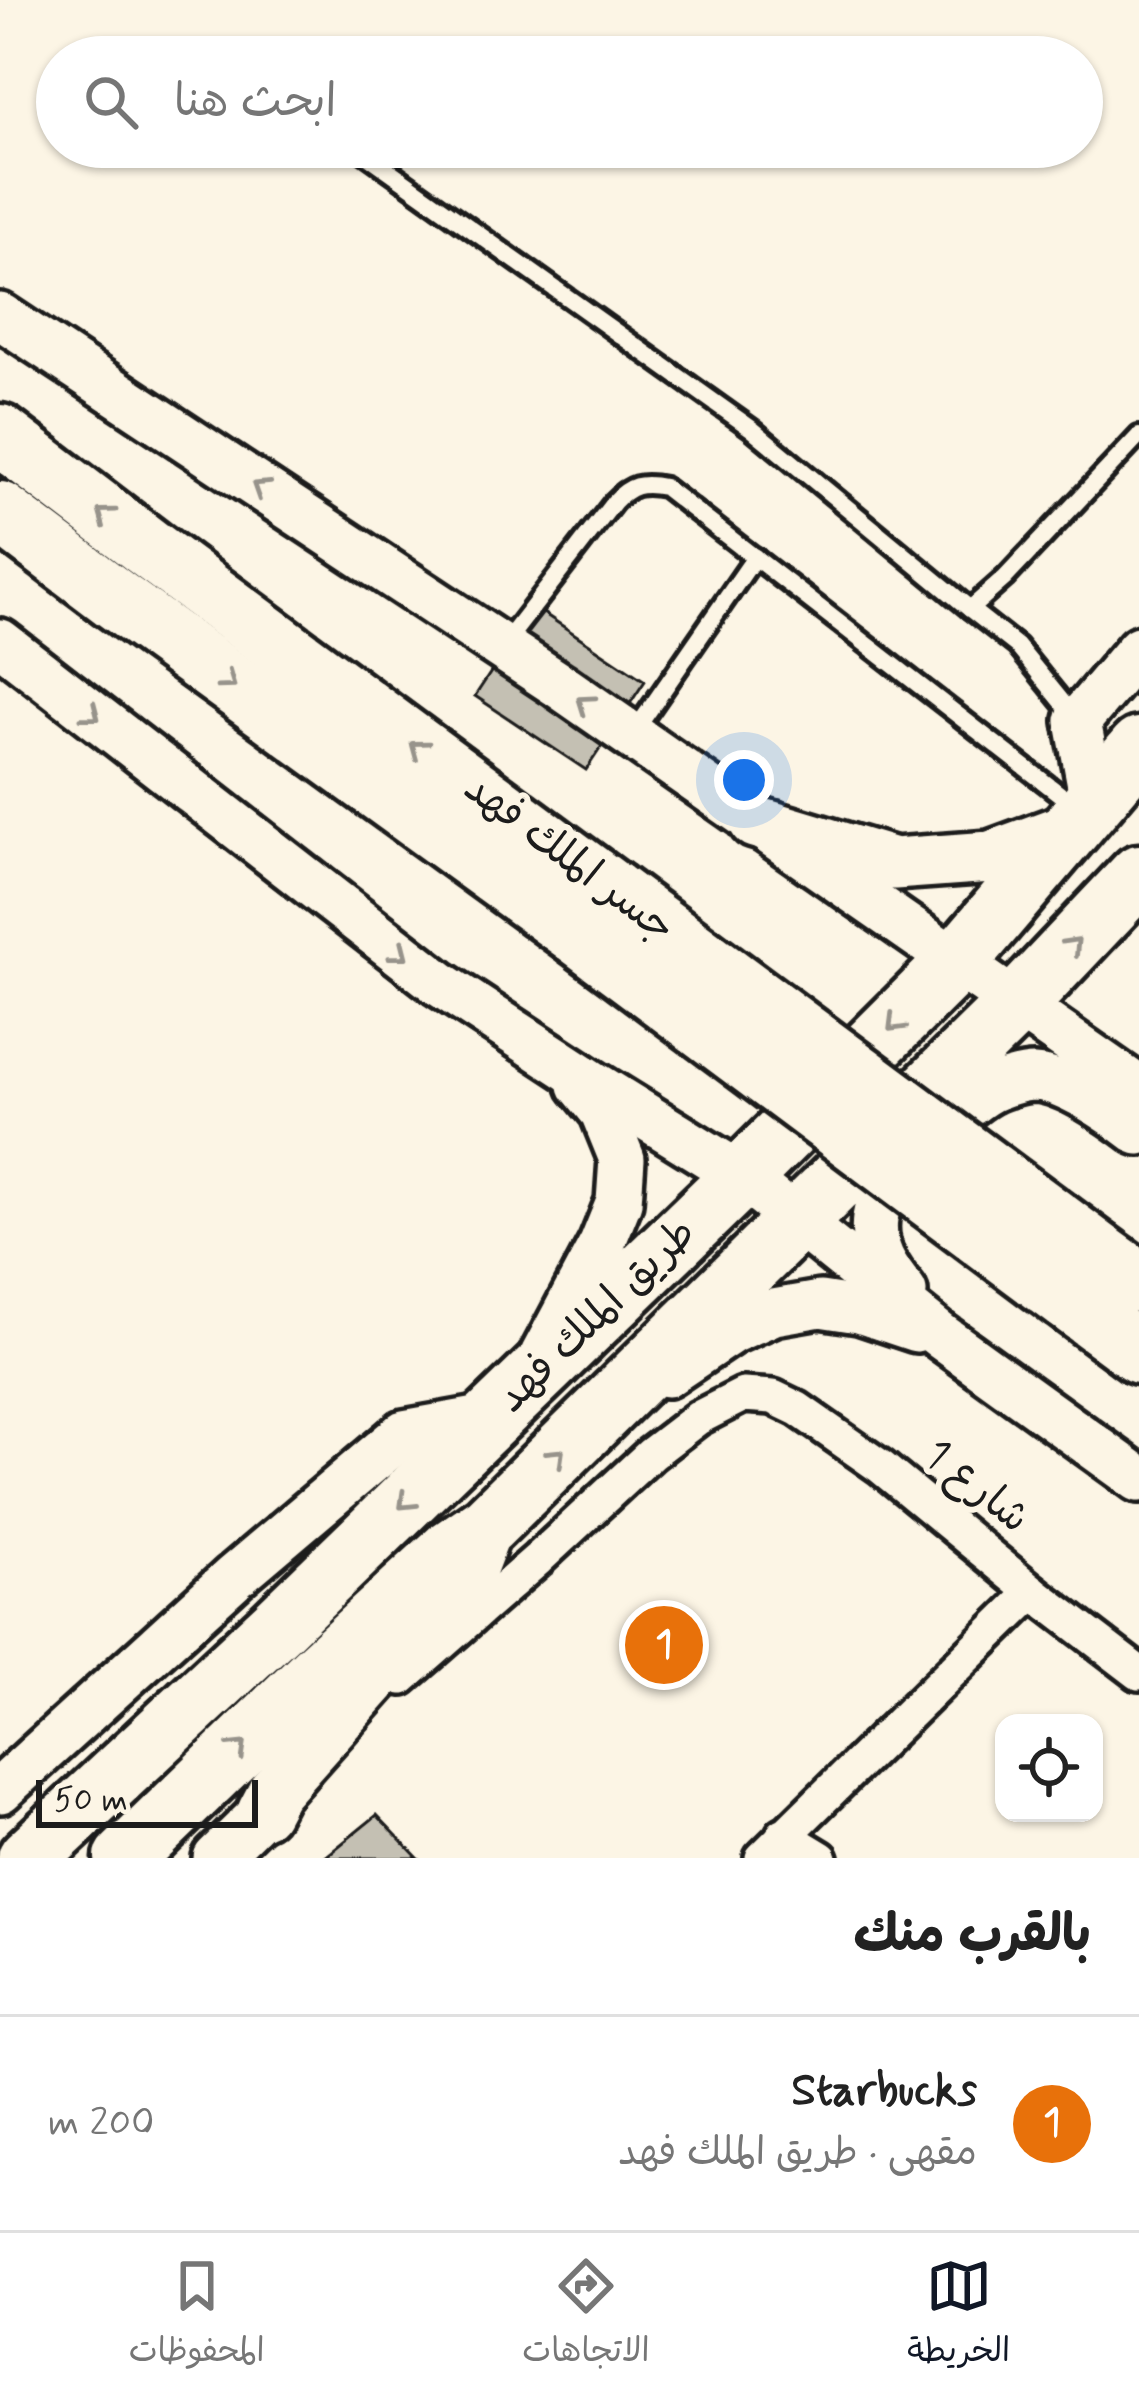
<!DOCTYPE html>
<html lang="ar">
<head>
<meta charset="utf-8">
<style>
  body { margin:0; font-family:Mynerve,"Playpen Sans Arabic",sans-serif; background:#f6f6f6; color:#222; direction:rtl }
  .controls { position:absolute; right:36px; bottom:36px; display:grid; overflow:hidden; border-radius:24px; box-shadow:0 3px 9px #0004 }
  .controls button { width:108px; height:108px; display:grid; place-items:center; padding:0; border:0; border-bottom:3px solid #e0e0e0; background:#fff; color:#222; font:60px sans-serif }
  .scale { position:absolute; left:36px; bottom:30px; width:222px; box-sizing:border-box; padding-left:12px; border:6px solid #1c1c1c; border-top:0; font-size:33px; line-height:42px; white-space:nowrap; color:#1c1c1c; -webkit-text-stroke:9px #fcf5e5; paint-order:stroke }
  .you { position:absolute; left:744px; top:780px; width:42px; height:42px; margin:-30px; border:9px solid #fff; border-radius:50%; background:#1a73e8; box-shadow:0 0 0 18px #1a73e833 }
  .badge { display:grid; place-items:center; width:78px; height:78px; border-radius:50%; background:#111827; color:#fff; font-size:39px; font-weight:700 }
  .pin { position:absolute; translate:-50% -50%; border:6px solid #fff; box-shadow:0 3px 12px #0006 }
  .list { margin:0; padding:0; list-style:none }
  h2 { display:flex; justify-content:space-between; align-items:center; height:156px; margin:0; padding:0 48px; font-size:51px }
  h2 small { font-size:39px; font-weight:400; color:#767676 }
  .list li { display:grid; grid-template-columns:78px 1fr auto; gap:36px; align-items:center; box-sizing:border-box; height:216px; padding:0 48px; border-top:3px solid #e0e0e0 }
  .list b { display:block; font-size:45px; white-space:nowrap }
  .list p { margin:0; font-size:39px; white-space:nowrap; color:#767676 }
  .list em { font-size:39px; font-style:normal; color:#767676 }
  .icon { flex:none; width:66px; height:66px; fill:none; stroke:currentColor; stroke-width:2; stroke-linecap:round; stroke-linejoin:round }
  .map { position:relative; flex:none; width:1139px; height:1858px; overflow:hidden; direction:ltr }
  .search { position:absolute; background:#fff; box-shadow:0 3px 9px #0004; left:36px; right:36px; top:36px; height:132px; display:flex; align-items:center; gap:30px; box-sizing:border-box; padding:0 42px; border-radius:66px; color:#767676; font-size:45px }
  .sheet { height:372px; background:#fff }
  nav { display:flex; justify-content:space-around; align-items:center; box-sizing:border-box; height:168px; border-top:3px solid #e0e0e0; background:#fff; font-size:33px; color:#767676 }
  nav a { display:grid; justify-items:center; gap:6px }
  nav .on { color:#111827 }
  .map>svg:first-child { display:block }
</style>
</head>
<body>
<div class="map">
<svg width="1139" height="1858" viewBox="0 0 1139 1858">
  <rect width="100%" height="100%" fill="#fcf5e5"/>
  <filter id="ink" filterUnits="userSpaceOnUse"><feTurbulence type="fractalNoise" baseFrequency=".00833" numOctaves="2"/><feDisplacementMap in="SourceGraphic" scale="24" xChannelSelector="R" yChannelSelector="G"/><feConvolveMatrix kernelMatrix="1 2 1 2 8 2 1 2 1" color-interpolation-filters="sRGB"/></filter>
  <g filter="url(#ink)">
    <g fill="#c4c0b3" stroke="#1c1c1c" stroke-width="3">
      <polygon points="534,607 645,681 586,770 475,696"/>
      <polygon points="377,1815 418,1858 324,1858"/>
    </g>
    <g fill="none" stroke-linecap="round" stroke-linejoin="round">
      <defs>
        <g id="lane">
          <polyline points="356,147 752,429 970,609"/>
          <path d="M502,647L614,502C630,485 641,482 664,487L1075,806"/>
          <polyline points="1077,720 1017,646 970,609 1005,578 1139,436"/>
          <polyline points="632,735 755,557"/>
        </g>
        <g id="street">
          <polyline points="402,1678 538,1559 651,1454 698,1418 743,1395 773,1397 798,1409 881,1467 1033,1592 1139,1673"/>
          <polyline points="783,1835 821,1858"/>
          <polyline points="762,1858 1033,1592"/>
        </g>
        <g id="secondary">
          <polyline points="0,316 559,685 1139,1089"/>
          <polyline points="0,642 439,983 595,1085 742,1176 942,1337 1139,1479"/>
          <polyline points="1093,801 1078,721 1139,649"/>
          <path d="M904,1292C886,1270 871,1248 875,1218C880,1182 958,1107 990,1090C1000,1085 1022,1078 1034,1078C1066,1079 1114,1113 1139,1132"/>
          <polyline points="543,1355 602,1244 619,1202 622,1159 603,1112 581,1085"/>
          <polyline points="667,1374 731,1331 774,1312 820,1304 859,1310 916,1329"/>
          <polyline points="0,1790 234,1577 404,1433 494,1417"/>
          <polyline points="216,1858 263,1812"/>
        </g>
        <g id="primary">
          <polyline points="755,822 894,864 991,857 1070,828"/>
          <polyline points="263,1812 274,1791 470,1571 488,1524"/>
        </g>
        <g id="highway">
          <polyline points="0,435 152,551 613,892"/>
          <polyline points="0,512 115,599 577,934"/>
          <polyline points="1099,1253 1139,1282"/>
          <polyline points="1066,1299 1139,1353"/>
          <polyline points="28,1858 276,1627 742,1176 956,963 1139,748"/>
          <polyline points="125,1858 317,1672 449,1551 488,1524 1017,1004 1139,875"/>
        </g>
      </defs>
      <use href="#lane" stroke="#1c1c1c" stroke-width="26"/>
      <use href="#street" stroke="#1c1c1c" stroke-width="42"/>
      <use href="#secondary" stroke="#1c1c1c" stroke-width="54"/>
      <use href="#primary" stroke="#1c1c1c" stroke-width="60"/>
      <use href="#highway" stroke="#1c1c1c" stroke-width="69"/>
      <use href="#lane" stroke="#fcf5e5" stroke-width="16"/>
      <use href="#street" stroke="#fcf5e5" stroke-width="33"/>
      <use href="#secondary" stroke="#fcf5e5" stroke-width="45"/>
      <use href="#primary" stroke="#fcf5e5" stroke-width="51"/>
      <use href="#highway" stroke="#fcf5e5" stroke-width="60"/>
      <defs>
        <g id="highway-bridge">
          <polyline points="613,892 1099,1253"/>
          <polyline points="577,934 1066,1299"/>
        </g>
      </defs>
      <use href="#highway-bridge" stroke="#1c1c1c" stroke-width="69" stroke-linecap="butt"/>
      <use href="#highway-bridge" stroke="#fcf5e5" stroke-width="60"/>
    </g>
    <defs><path id="oneway-chevron" d="M-2-3.5L2.5 0L-2 3.5" fill="none" stroke-width="1.6" stroke-linecap="round" stroke-linejoin="round" transform="scale(3)"/></defs>
    <g stroke="#97938b">
      <use href="#oneway-chevron" transform="translate(260 488) rotate(-147)"/>
      <use href="#oneway-chevron" transform="translate(105 515) rotate(-143)"/>
      <use href="#oneway-chevron" transform="translate(228 682) rotate(36)"/>
      <use href="#oneway-chevron" transform="translate(585 703) rotate(-145)"/>
      <use href="#oneway-chevron" transform="translate(92 714) rotate(38)"/>
      <use href="#oneway-chevron" transform="translate(418 748) rotate(-143)"/>
      <use href="#oneway-chevron" transform="translate(1073 945) rotate(-46)"/>
      <use href="#oneway-chevron" transform="translate(400 953) rotate(38)"/>
      <use href="#oneway-chevron" transform="translate(895 1024) rotate(135)"/>
      <use href="#oneway-chevron" transform="translate(557 1456) rotate(-44)"/>
      <use href="#oneway-chevron" transform="translate(406 1502) rotate(136)"/>
      <use href="#oneway-chevron" transform="translate(239 1748) rotate(-44)"/>
    </g>
  </g>
  <g text-anchor="middle" dominant-baseline="central" stroke-width="12" stroke-linejoin="round" paint-order="stroke">
    <g font-size="42" fill="#1c1c1c" stroke="#fcf5e5">
      <text transform="translate(569 859) rotate(37)">جسر الملك فهد</text>
      <text transform="translate(597 1316) rotate(-44)">طريق الملك فهد</text>
      <text transform="translate(976 1487) rotate(39)">شارع 1</text>
    </g>
  </g>
</svg>
<div class="controls">
<button><svg class="icon" aria-label="locate" viewBox="0 0 24 24"><circle cx="12" cy="12" r="6"/><path d="M12 2v4M12 18v4M2 12h4M18 12h4"/></svg></button>
</div>
<div class="scale">50 m</div>
<div class="you"></div>
<div class="pin badge" style="left:664px;top:1645px;background:#e8710a">1</div>
<div class="search"><svg class="icon" aria-label="search" viewBox="0 0 24 24"><circle cx="10" cy="10" r="6"/><path d="M15 15l6 6"/></svg>ابحث هنا</div>
</div>
<section class="sheet">
<h2>بالقرب منك<small></small></h2>
<ul class="list">
<li><span class="badge" style="background:#e8710a">1</span><div><b>Starbucks</b><p>مقهى · طريق الملك فهد</p></div><em>200 m</em></li>
</ul>
</section>
<nav>
<a class="on"><svg class="icon" aria-label="map" viewBox="0 0 24 24"><path d="M3 6l6-2 6 2 6-2v14l-6 2-6-2-6 2zM9 4v14M15 6v14"/></svg>الخريطة</a>
<a><svg class="icon" aria-label="directions" viewBox="0 0 24 24"><path d="M12 3l9 9-9 9-9-9zM9 14v-3h6M13 9l2 2-2 2"/></svg>الاتجاهات</a>
<a><svg class="icon" aria-label="saved" viewBox="0 0 24 24"><path d="M7 4h10v16l-5-4-5 4z"/></svg>المحفوظات</a>
</nav>
</body>
</html>
